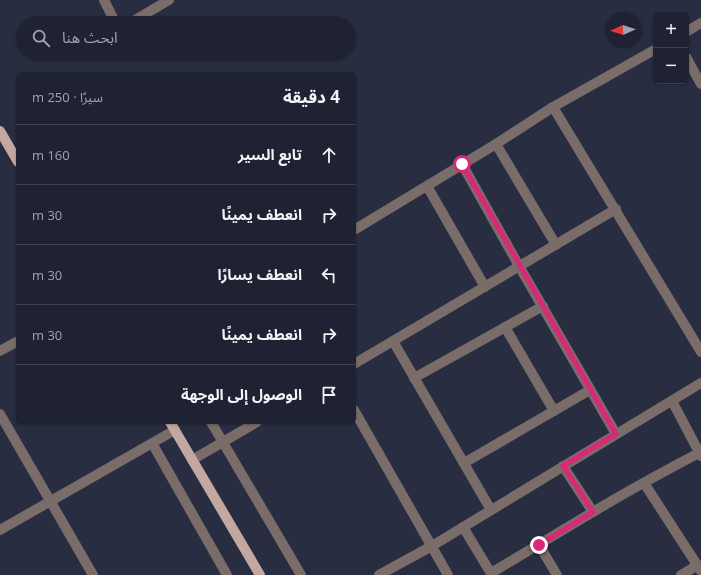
<!DOCTYPE html>
<html lang="ar">
<head>
<meta charset="utf-8">
<style>
  body { margin:0; font-family:"Open Sans","Noto Sans Arabic",sans-serif; background:#2b2f3e; color:#f1f3f6; direction:rtl }
  .controls { position:absolute; right:12px; top:12px; display:grid; overflow:hidden; border-radius:6px; box-shadow:0 1px 3px #0004 }
  .controls button { width:36px; height:36px; display:grid; place-items:center; padding:0; border:0; border-bottom:1px solid #3c3f4d; background:#1e2232; color:#f1f3f6; font:20px sans-serif }
  .compass { position:absolute; left:605px; top:12px; width:36px; height:36px; border-radius:50%; background:#1e2232; box-shadow:0 1px 3px #0004; rotate:267deg }
  .stop { position:absolute; width:12px; height:12px; margin:-9px; border:3px solid #db2777; border-radius:50%; background:#fff }
  .stop.end { background:#db2777; border-color:#fff; box-shadow:0 1px 4px #0008 }
  .list { margin:0; padding:0; list-style:none }
  h2 { display:flex; justify-content:space-between; align-items:center; height:52px; margin:0; padding:0 16px; font-size:17px }
  h2 small { font-size:13px; font-weight:400; color:#a1a4ac }
  .list li { display:grid; grid-template-columns:26px 1fr auto; gap:12px; align-items:center; box-sizing:border-box; height:60px; padding:0 16px; border-top:1px solid #3c3f4d }
  .list b { display:block; font-size:15px; white-space:nowrap }
  .list em { font-size:13px; font-style:normal; color:#a1a4ac }
  .icon { flex:none; width:22px; height:22px; fill:none; stroke:currentColor; stroke-width:2; stroke-linecap:round; stroke-linejoin:round }
  .map { position:relative; flex:none; width:701px; height:575px; overflow:hidden; direction:ltr }
  .search { position:absolute; background:#1e2232; box-shadow:0 1px 3px #0004; left:16px; top:16px; width:340px; height:44px; display:flex; align-items:center; gap:10px; box-sizing:border-box; padding:0 14px; border-radius:22px; color:#a1a4ac; font-size:15px }
  .panel { position:absolute; background:#1e2232; box-shadow:0 1px 3px #0004; left:16px; top:72px; width:340px; height:352px; border-radius:6px; direction:rtl }
  .map>svg:first-child { display:block }
</style>
</head>
<body>
<div class="map">
<svg width="701" height="575" viewBox="0 0 701 575">
  <rect width="100%" height="100%" fill="#282d42"/>
  <g fill="none" stroke-linecap="round" stroke-linejoin="round">
    <g stroke="#796c69" stroke-width="10">
      <polyline points="104,0 115,22 116,23"/>
      <polyline points="130,23 169,0"/>
      <polyline points="686,32 701,23"/>
      <polyline points="686,57 701,84"/>
      <polyline points="553,107 701,352"/>
      <polyline points="496,144 556,245"/>
      <polyline points="462,164 519,266 616,434"/>
      <polyline points="427,186 485,287"/>
      <polyline points="354,230 496,144 553,107 656,49"/>
      <polyline points="505,327 554,411"/>
      <polyline points="393,341 491,510"/>
      <polyline points="0,351 18,341"/>
      <polyline points="354,364 616,209"/>
      <polyline points="414,378 543,306"/>
      <polyline points="672,401 701,456"/>
      <polyline points="354,410 448,575"/>
      <polyline points="0,414 93,575"/>
      <polyline points="211,422 301,575"/>
      <polyline points="152,443 227,575"/>
      <polyline points="192,460 257,422"/>
      <polyline points="464,463 590,390"/>
      <polyline points="563,466 593,512"/>
      <polyline points="644,483 701,571"/>
      <polyline points="463,527 492,575"/>
      <polyline points="0,530 175,430"/>
      <polyline points="539,545 557,575"/>
      <path d="M491,573C525,553 559,532 593,512C628,491 663,472 699,453"/>
      <polyline points="379,575 432,546 701,383"/>
      <polyline points="681,575 698,565"/>
    </g>
    <g stroke="#c3a8a2" stroke-width="10">
      <polyline points="0,131 18,162"/>
      <polyline points="170,422 260,575"/>
    </g>
  </g>
  <g fill="none" stroke-linecap="round" stroke-linejoin="round">
    <polyline stroke="#db2777" stroke-width="5" points="462,164 616,434 563,466 593,512 539,545"/>
  </g>
</svg>
<div class="controls">
<button>+</button>
<button>−</button>
</div>
<svg class="compass" viewBox="-18 -18 36 36"><path d="M0-13l5 13h-10z" fill="#e53935"/><path d="M0 13l5-13h-10z" fill="#a1a4ac"/></svg>
<div class="stop" style="left:462px;top:164px"></div>
<div class="stop end" style="left:539px;top:545px"></div>
<div class="search"><svg class="icon" aria-label="search" viewBox="0 0 24 24"><circle cx="10" cy="10" r="6"/><path d="M15 15l6 6"/></svg>ابحث هنا</div>
<section class="panel">
<h2>4 دقيقة<small>سيرًا · 250 m</small></h2>
<ul class="list">
<li><svg class="icon" aria-label="ahead" viewBox="0 0 24 24"><path d="M12 20V5M6 11l6-6 6 6"/></svg><div><b>تابع السير</b></div><em>160 m</em></li>
<li><svg class="icon" aria-label="right" viewBox="0 0 24 24"><path d="M7 20v-9h11M14 6l5 5-5 5"/></svg><div><b>انعطف يمينًا</b></div><em>30 m</em></li>
<li><svg class="icon" aria-label="left" viewBox="0 0 24 24"><path d="M17 20v-9H6M10 6l-5 5 5 5"/></svg><div><b>انعطف يسارًا</b></div><em>30 m</em></li>
<li><svg class="icon" aria-label="right" viewBox="0 0 24 24"><path d="M7 20v-9h11M14 6l5 5-5 5"/></svg><div><b>انعطف يمينًا</b></div><em>30 m</em></li>
<li><svg class="icon" aria-label="arrive" viewBox="0 0 24 24"><path d="M6 21V4h12l-3 4 3 4H6"/></svg><div><b>الوصول إلى الوجهة</b></div></li>
</ul>
</section>
</div>
</body>
</html>
